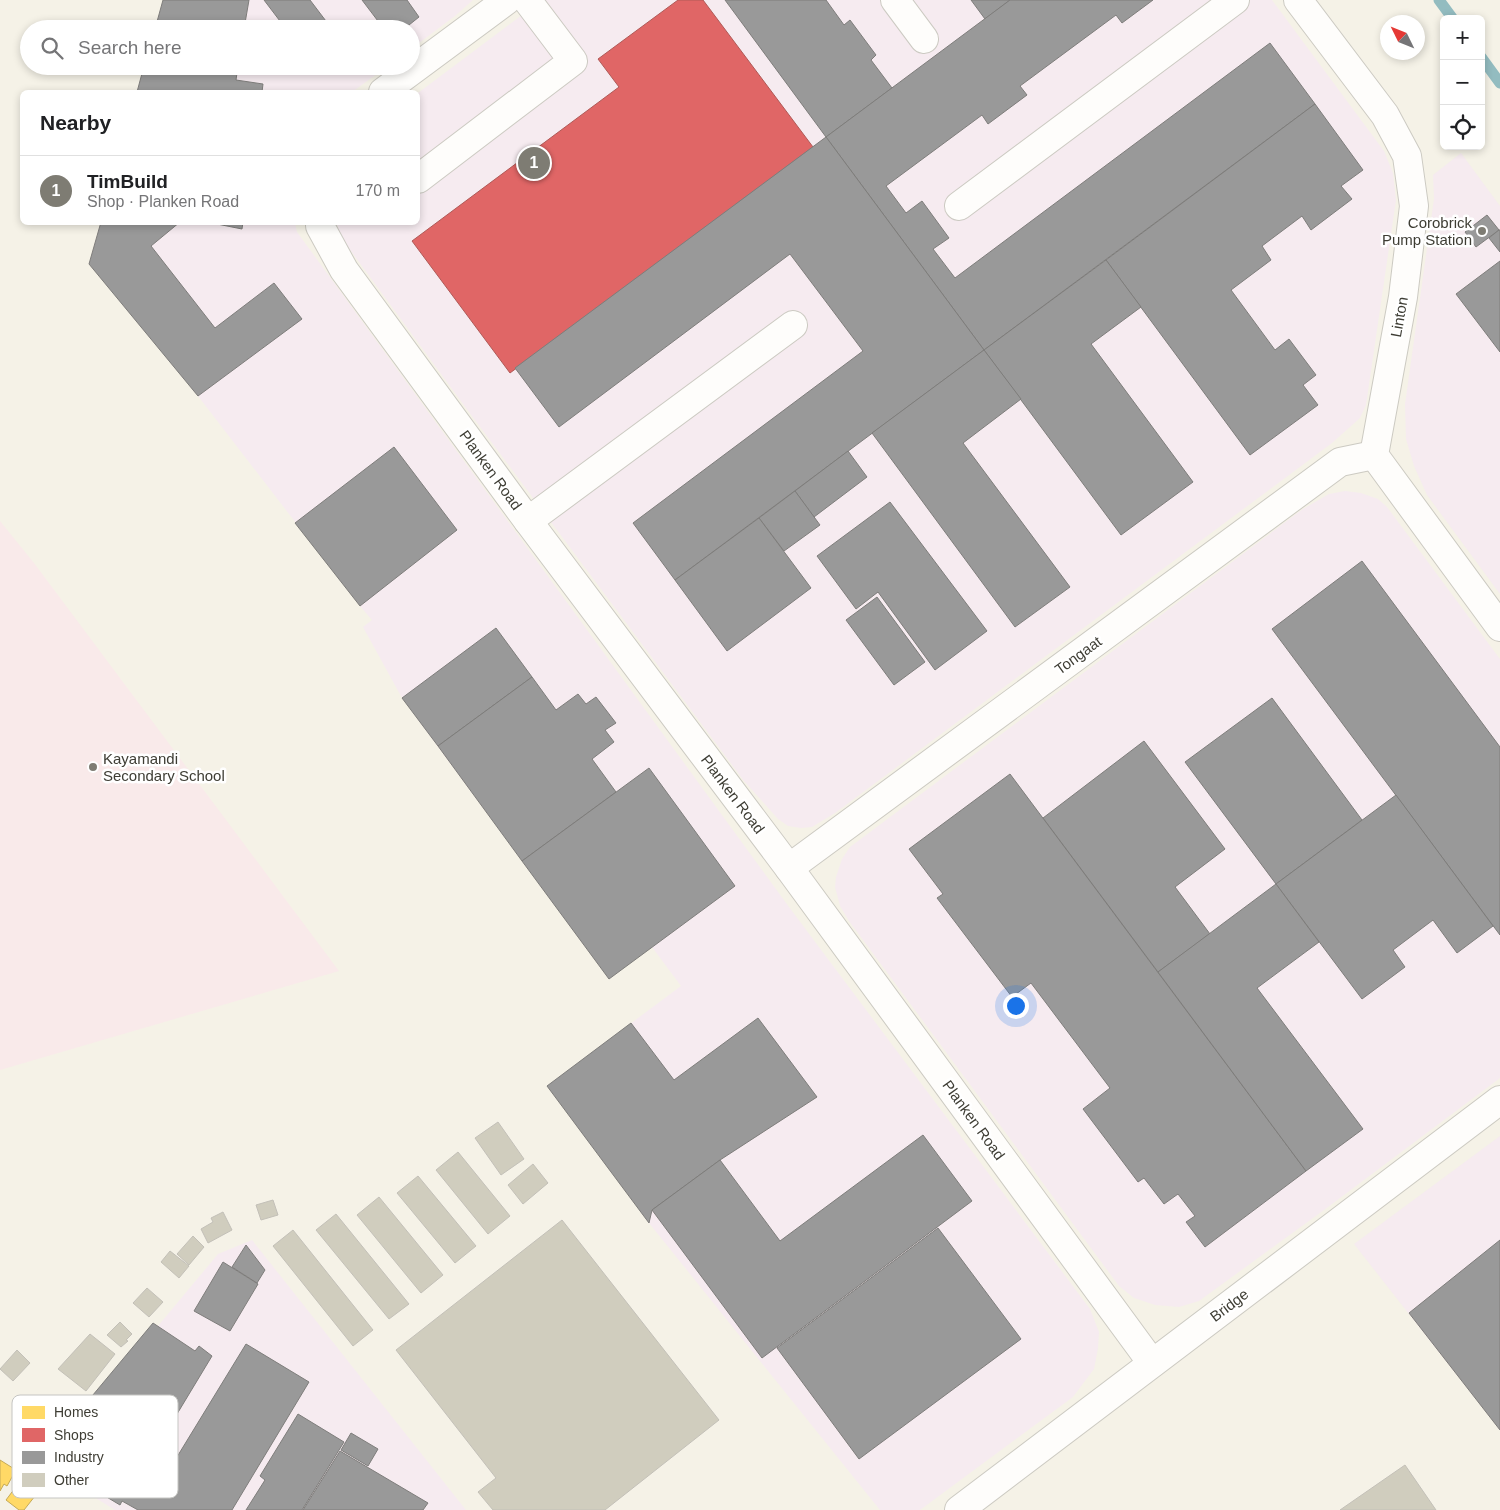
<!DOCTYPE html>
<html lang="en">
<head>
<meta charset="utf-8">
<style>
  body { margin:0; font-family:Arial,sans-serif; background:#f6f6f6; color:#202124 }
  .controls { position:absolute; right:15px; top:15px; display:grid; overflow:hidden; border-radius:8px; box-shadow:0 2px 8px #0003 }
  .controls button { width:45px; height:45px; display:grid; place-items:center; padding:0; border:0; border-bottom:1px solid #e0e0e0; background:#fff; color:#202124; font:25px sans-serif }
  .compass { position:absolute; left:1380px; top:15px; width:45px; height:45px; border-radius:50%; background:#fff; box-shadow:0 2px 8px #0003; rotate:313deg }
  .you { position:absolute; left:1015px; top:1005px; width:18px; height:18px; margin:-12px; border:4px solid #fff; border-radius:50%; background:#1a73e8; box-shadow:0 0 0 8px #1a73e833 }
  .badge { display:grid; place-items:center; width:32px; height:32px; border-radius:50%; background:#7e7c73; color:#fff; font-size:16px; font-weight:700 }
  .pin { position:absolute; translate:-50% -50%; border:2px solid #fff; box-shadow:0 1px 5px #0006 }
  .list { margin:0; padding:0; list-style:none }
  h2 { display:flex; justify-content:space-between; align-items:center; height:65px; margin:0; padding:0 20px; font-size:21px }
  h2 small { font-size:16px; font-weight:400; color:#757577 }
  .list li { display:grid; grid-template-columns:32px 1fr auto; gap:15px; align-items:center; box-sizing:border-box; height:70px; padding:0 20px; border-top:1px solid #e0e0e0 }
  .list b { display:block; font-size:19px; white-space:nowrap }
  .list p { margin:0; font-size:16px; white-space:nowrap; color:#757577 }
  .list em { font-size:16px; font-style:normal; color:#757577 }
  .icon { flex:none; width:28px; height:28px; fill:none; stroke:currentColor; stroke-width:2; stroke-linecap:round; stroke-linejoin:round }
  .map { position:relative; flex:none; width:1500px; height:1510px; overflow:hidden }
  .search { position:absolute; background:#fff; box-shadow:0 2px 8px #0003; left:20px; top:20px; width:400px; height:55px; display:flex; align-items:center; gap:12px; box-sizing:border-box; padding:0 18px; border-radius:28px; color:#757577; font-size:19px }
  .panel { position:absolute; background:#fff; box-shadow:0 2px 8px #0003; left:20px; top:90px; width:400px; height:135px; border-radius:8px }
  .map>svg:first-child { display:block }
</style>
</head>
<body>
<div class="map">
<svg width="1500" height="1510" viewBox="0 0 1500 1510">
  <rect width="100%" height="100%" fill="#f5f2e7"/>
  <g fill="#f6ebf0">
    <polygon points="163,0 473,0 455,16 411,49 411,29 155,29"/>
    <polygon points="542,0 1272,0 1384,151 1393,173 1396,200 1366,405 1360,418 1332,443 835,813 812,827 801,828 788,826 778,819 744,781 466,408 348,247 338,231 337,223 418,222 418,93"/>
    <polygon points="144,66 388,66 352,92 137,92"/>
    <polygon points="1461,153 1500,206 1500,594 1427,495 1414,466 1406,439 1405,404 1434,199 1433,175"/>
    <polygon points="101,223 295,223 297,232 789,907 1090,1309 1099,1332 1098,1348 1094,1369 1073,1397 920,1510 880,1510 649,1223 547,1086 681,986 652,947 609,979 402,698 363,627 372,620 360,606 198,396 89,264"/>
    <polygon points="1345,491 1361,493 1378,499 1387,507 1500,659 1500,1078 1324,1210 1199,1301 1179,1307 1155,1305 1134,1298 1119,1286 849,921 840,906 835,887 836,877 842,859 850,847 1303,509 1329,494"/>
    <polygon points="1500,1136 1500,1430 1354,1244"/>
    <polygon points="252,1240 466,1510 115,1510 45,1467 47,1459 218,1254"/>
  </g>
  <polygon fill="#f9eaea" points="0,521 34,563 339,971 0,1070"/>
  <g fill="#ffd966" stroke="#c5aa57">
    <polygon points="0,1460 16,1470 7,1486 4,1484 0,1491"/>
    <polygon points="18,1484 35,1496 24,1510 19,1510 6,1500"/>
  </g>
  <polygon fill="#e06666" stroke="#af5a57" points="678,0 703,0 813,147 510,373 412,241 619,87 598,59"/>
  <g fill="#999" stroke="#7e7d7b">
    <polygon points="163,0 249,0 244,29 155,29"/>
    <polygon points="264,0 310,0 332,29 286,29"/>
    <polygon points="362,0 407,0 419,17 404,29 384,29"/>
    <polygon points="725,0 826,0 844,25 850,20 876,55 871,60 892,88 826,137"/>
    <polygon points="971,0 1010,0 985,19"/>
    <polygon points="1010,0 1153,0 1122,23 1116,15 1020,86 1027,95 988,124 982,115 886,186 906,213 922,201 949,238 933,249 955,278 1270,43 1315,104 984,350 826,137"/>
    <polygon points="144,66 238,66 236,80 263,84 262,92 137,92"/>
    <polygon points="1315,104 1363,170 1341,186 1352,199 1311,230 1302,216 1262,246 1271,260 1231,290 1275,350 1289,339 1316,375 1303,385 1318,405 1250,455 1106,260"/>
    <polygon points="826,137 984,350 675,580 633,523 863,351 790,254 559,427 515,368"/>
    <polygon points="1487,215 1499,230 1476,247 1465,232"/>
    <polygon points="101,222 180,222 151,246 215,328 274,283 302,319 198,396 89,264"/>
    <polygon points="207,222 243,222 242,229"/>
    <polygon points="1499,230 1500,230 1500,252 1489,238"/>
    <polygon points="1106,260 1141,307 1091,344 1193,482 1121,535 984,350"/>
    <polygon points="1500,261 1500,352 1456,294"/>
    <polygon points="984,350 1021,399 963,443 1070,587 1015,627 872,433"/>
    <polygon points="394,447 457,530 360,606 295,523"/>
    <polygon points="848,451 867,477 814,517 795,491"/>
    <polygon points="795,491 820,525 784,551 759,518"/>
    <polygon points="890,502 987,631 935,670 878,592 856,609 817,556"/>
    <polygon points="759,518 811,588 727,651 675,580"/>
    <polygon points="1362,561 1500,747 1500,935 1272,629"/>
    <polygon points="877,597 925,662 894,685 846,620"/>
    <polygon points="496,628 532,677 438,746 402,698"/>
    <polygon points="532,677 556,710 578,694 586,704 596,697 616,723 605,730 614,742 592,759 616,792 522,861 438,746"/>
    <polygon points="1272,698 1362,820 1276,884 1185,762"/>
    <polygon points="1144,741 1225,849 1175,887 1210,934 1158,972 1043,818"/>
    <polygon points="649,768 735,886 609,979 522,861"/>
    <polygon points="1010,774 1306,1171 1205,1247 1186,1222 1195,1216 1178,1194 1164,1204 1144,1178 1138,1182 1083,1109 1110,1088 1031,983 1012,997 937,898 943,894 909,849"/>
    <polygon points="1396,795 1493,926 1457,953 1433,920 1393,950 1405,967 1362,999 1276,884"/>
    <polygon points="1276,884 1319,942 1257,988 1363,1129 1306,1171 1158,972"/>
    <polygon points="758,1018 817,1097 720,1160 652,1210 649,1223 547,1086 631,1023 674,1080"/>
    <polygon points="923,1135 972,1201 762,1358 652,1210 720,1160 780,1241"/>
    <polygon points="938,1228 1021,1339 859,1459 777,1348"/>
    <polygon points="1500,1240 1500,1430 1409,1313"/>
    <polygon points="246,1245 265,1270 257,1283 232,1267"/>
    <polygon points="223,1262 258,1284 230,1331 194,1311"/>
    <polygon points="153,1323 195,1351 199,1346 212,1356 139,1477 158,1488 246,1344 309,1382 232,1510 138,1510 122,1501 120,1505 105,1496 111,1488 47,1450"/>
    <polygon points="298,1414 344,1442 302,1510 246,1510 265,1480 260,1476"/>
    <polygon points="351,1433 378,1449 368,1466 341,1450"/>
    <polygon points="340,1451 428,1503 423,1510 303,1510"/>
  </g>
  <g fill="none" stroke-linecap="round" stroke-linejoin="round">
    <g stroke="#93bcc0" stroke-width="11">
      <polyline points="1439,0 1453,19"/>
      <polyline points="1481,57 1500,83"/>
    </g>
  </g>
  <g fill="#d0cdbe" stroke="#c3c0b8">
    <polygon points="498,1122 524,1159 501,1175 475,1138"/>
    <polygon points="458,1152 510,1216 488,1234 436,1170"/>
    <polygon points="533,1164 548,1183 523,1204 508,1185"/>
    <polygon points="418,1176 476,1246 455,1263 397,1193"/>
    <polygon points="379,1197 443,1275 421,1293 357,1215"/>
    <polygon points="273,1200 278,1215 261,1220 256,1205"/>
    <polygon points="223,1212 232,1230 208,1243 201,1229 213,1222 211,1218"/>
    <polygon points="336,1214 409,1304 389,1319 316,1230"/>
    <polygon points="562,1220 719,1420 605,1510 493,1510 478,1492 496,1478 396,1350"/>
    <polygon points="293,1230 373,1330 353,1346 273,1246"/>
    <polygon points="193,1236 204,1247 189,1265 177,1254"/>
    <polygon points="170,1251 189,1266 179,1278 161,1262"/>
    <polygon points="147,1288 163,1302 149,1317 133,1303"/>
    <polygon points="120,1322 132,1334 126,1340 128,1341 121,1347 107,1335"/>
    <polygon points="90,1334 115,1354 86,1391 58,1369"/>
    <polygon points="17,1350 30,1363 13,1381 0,1369"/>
    <polygon points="1405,1465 1436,1510 1340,1510"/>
  </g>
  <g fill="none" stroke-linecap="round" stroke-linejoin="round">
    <defs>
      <g id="minor">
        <polyline points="895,0 924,39"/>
        <polyline points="1298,0 1385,115 1407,156 1414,206 1403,297 1374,455 1500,627"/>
        <polyline points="383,92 507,0"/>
        <polyline points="418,179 573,61 527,0"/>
        <polyline points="959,206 1235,0"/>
        <polyline points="320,222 320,226 344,270 528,521 789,868 1152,1363"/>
        <polyline points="528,521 793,325"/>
        <polyline points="789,868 1340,462 1374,455"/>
        <polyline points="959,1510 1500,1100"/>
      </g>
    </defs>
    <use href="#minor" stroke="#cccac2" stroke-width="30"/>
    <use href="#minor" stroke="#fefdfb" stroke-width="28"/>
  </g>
  <g fill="#7e7c73" stroke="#fff" stroke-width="2">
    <circle cx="1482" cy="231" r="5"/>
    <circle cx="93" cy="767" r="5"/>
  </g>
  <g text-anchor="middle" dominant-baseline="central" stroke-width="5" stroke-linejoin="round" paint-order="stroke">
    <g font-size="15" fill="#3e3d34" stroke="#fff" text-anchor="end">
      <text x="1472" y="222">Corobrick<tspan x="1472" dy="17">Pump Station</tspan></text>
      <text x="103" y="758" text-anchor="start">Kayamandi<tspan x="103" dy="17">Secondary School</tspan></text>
    </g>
    <g font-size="15" fill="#3e3d34" stroke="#fff">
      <text transform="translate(1399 317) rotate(-80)">Linton</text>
      <text transform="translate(491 470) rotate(54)">Planken Road</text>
      <text transform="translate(1078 655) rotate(-36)">Tongaat</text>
      <text transform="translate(733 794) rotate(53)">Planken Road</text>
      <text transform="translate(974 1120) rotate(54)">Planken Road</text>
      <text transform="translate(1229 1305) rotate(-37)">Bridge</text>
    </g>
  </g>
  <rect x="12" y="1395" width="166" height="103" rx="8" fill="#fff" stroke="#c5c5c2" stroke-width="1"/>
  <rect x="22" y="1406" width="23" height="13" fill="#ffd966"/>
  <rect x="22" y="1428" width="23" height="14" fill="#e06666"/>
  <rect x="22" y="1451" width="23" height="13" fill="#999"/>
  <rect x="22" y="1473" width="23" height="14" fill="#d0cdbe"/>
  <g font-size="14" fill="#3e3d34">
    <text x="54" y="1417">Homes</text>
    <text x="54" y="1440">Shops</text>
    <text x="54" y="1462">Industry</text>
    <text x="54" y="1485">Other</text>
  </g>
</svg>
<div class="controls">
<button>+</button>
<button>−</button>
<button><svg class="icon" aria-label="locate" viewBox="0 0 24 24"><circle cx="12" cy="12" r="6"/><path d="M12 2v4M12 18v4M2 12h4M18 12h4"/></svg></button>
</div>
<svg class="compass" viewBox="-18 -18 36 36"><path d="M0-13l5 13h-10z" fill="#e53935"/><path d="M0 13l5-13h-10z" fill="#757577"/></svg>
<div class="you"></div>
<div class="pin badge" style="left:534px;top:163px">1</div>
<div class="search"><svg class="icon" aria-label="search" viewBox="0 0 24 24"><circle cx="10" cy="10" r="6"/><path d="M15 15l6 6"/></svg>Search here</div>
<section class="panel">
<h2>Nearby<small></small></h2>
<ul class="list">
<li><span class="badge">1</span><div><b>TimBuild</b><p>Shop · Planken Road</p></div><em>170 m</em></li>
</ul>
</section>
</div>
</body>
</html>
